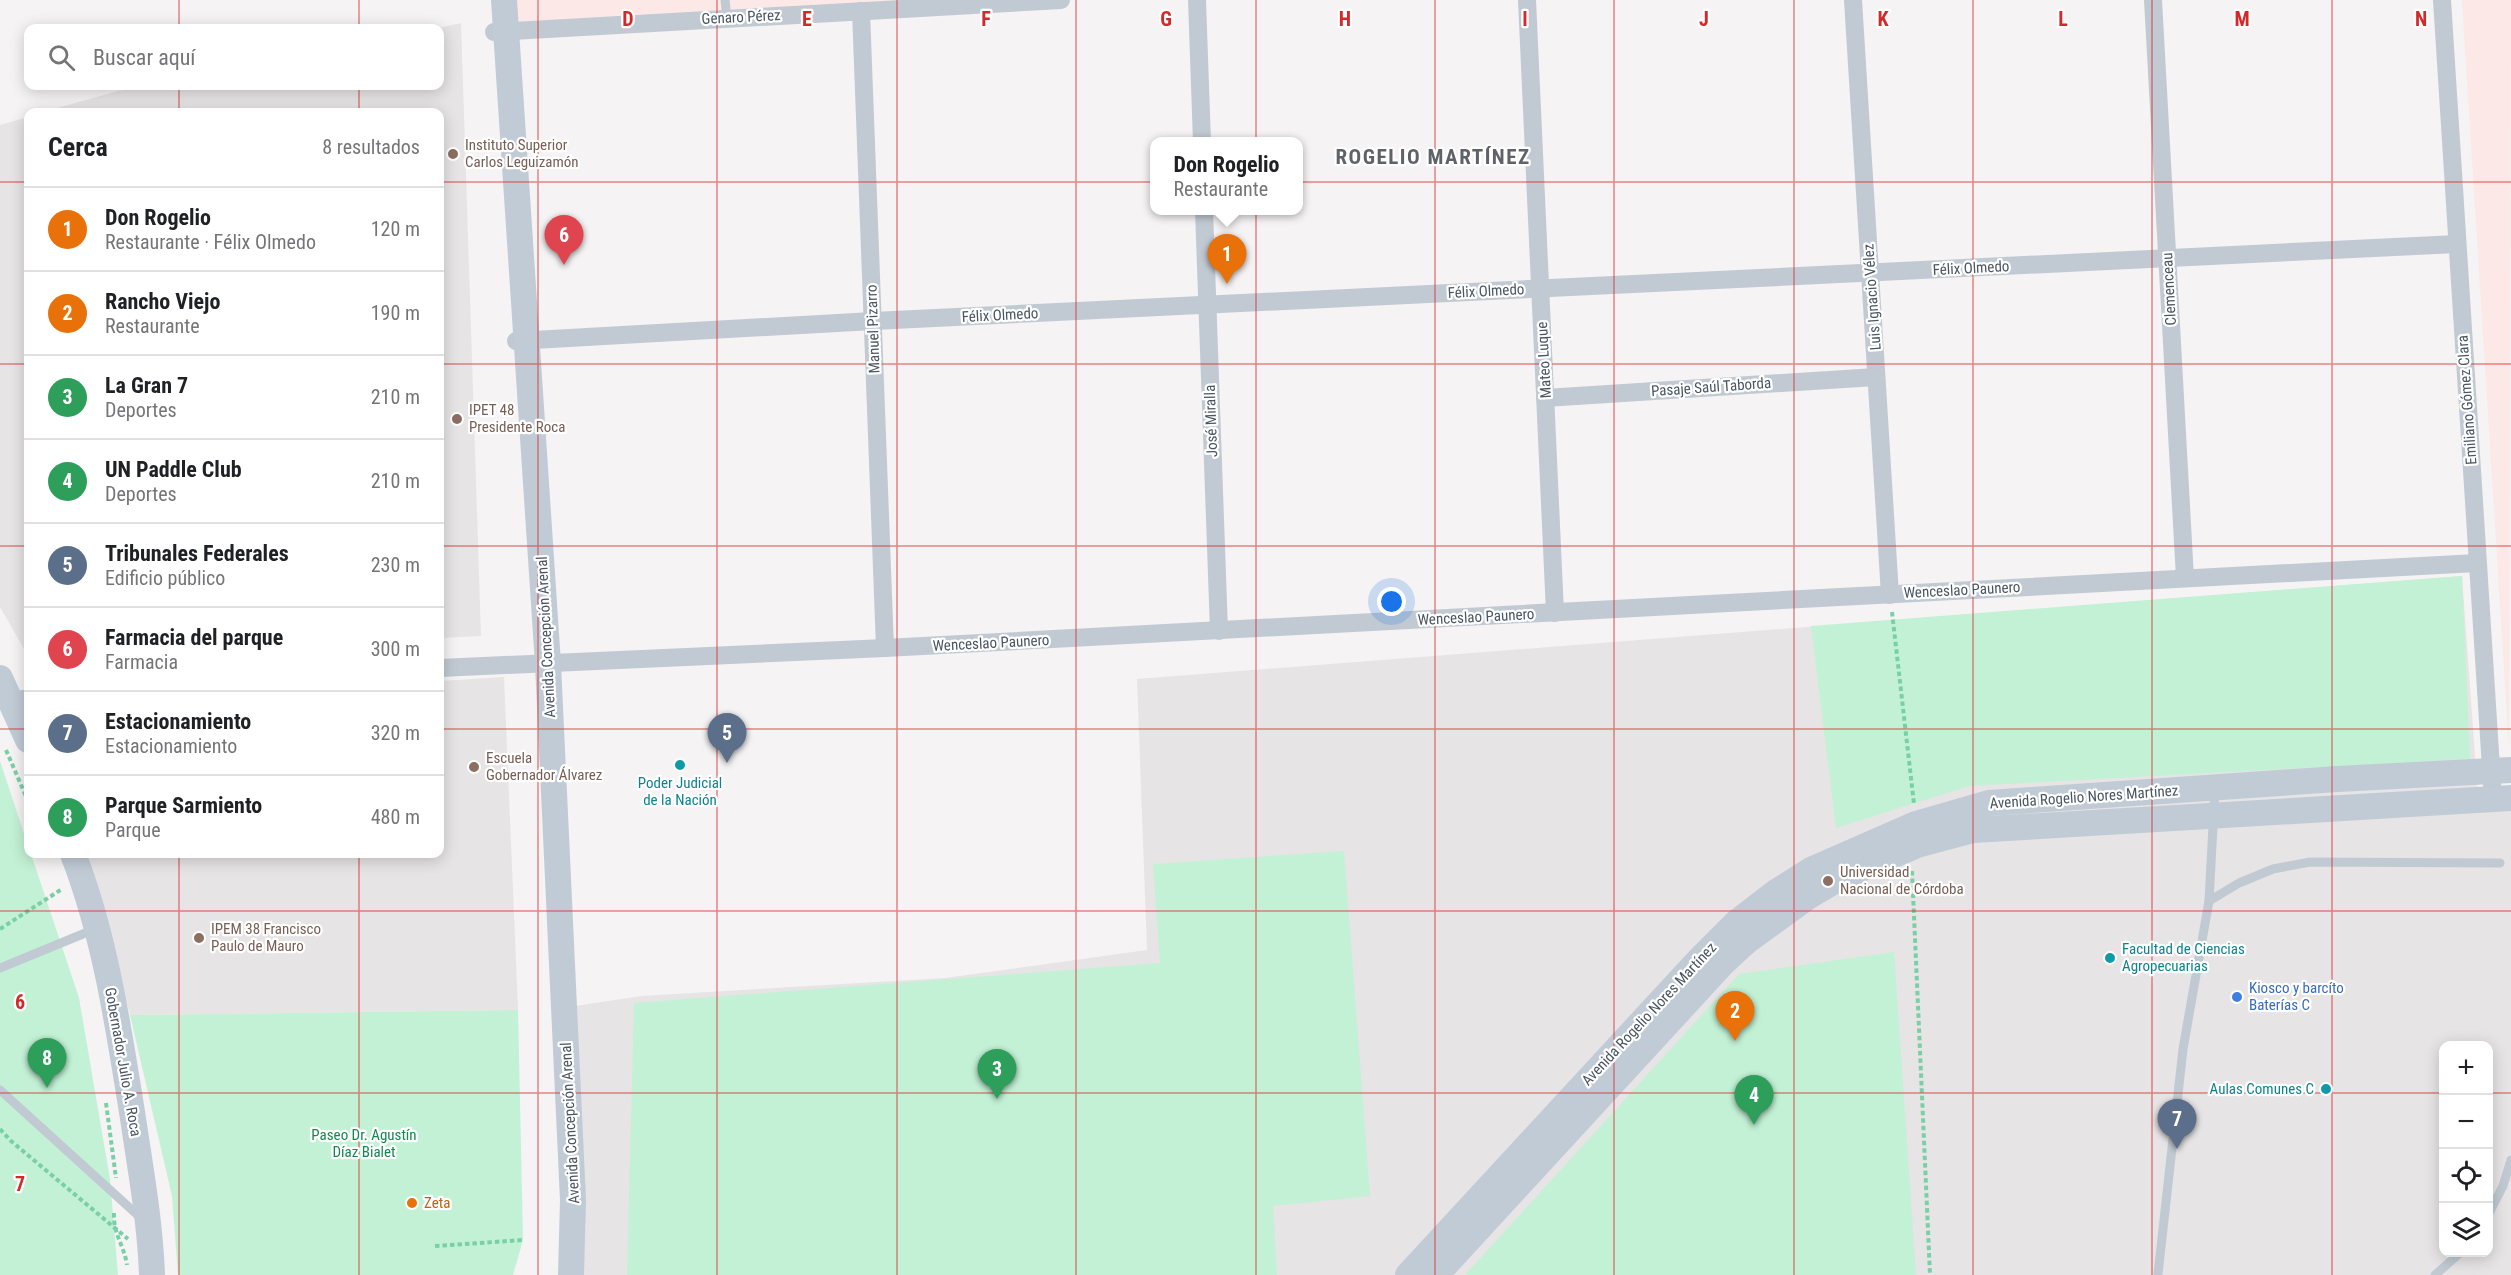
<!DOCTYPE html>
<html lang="es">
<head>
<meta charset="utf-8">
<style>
  body { margin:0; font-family:"Roboto Condensed",sans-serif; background:#f2f2f2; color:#202124 }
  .controls { position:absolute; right:18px; bottom:18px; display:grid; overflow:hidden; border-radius:12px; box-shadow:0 3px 15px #0003 }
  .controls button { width:54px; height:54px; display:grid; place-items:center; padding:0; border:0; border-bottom:2px solid #e0e0e0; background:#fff; color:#202124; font:30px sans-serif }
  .you { position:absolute; left:1392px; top:602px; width:21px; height:21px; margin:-15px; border:4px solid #fff; border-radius:50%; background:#1a73e8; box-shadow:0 0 0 9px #1a73e833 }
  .badge { display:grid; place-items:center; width:39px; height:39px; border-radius:50%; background:#1a73e8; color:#fff; font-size:20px; font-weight:700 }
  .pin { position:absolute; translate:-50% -50px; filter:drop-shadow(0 2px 3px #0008) }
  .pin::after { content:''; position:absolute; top:32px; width:21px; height:18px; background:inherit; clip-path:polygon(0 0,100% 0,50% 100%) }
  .popup { position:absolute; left:1150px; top:137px; width:153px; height:78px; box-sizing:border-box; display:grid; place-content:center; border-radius:12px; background:#fff; filter:drop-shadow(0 2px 4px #0005); font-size:20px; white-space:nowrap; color:#757577 }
  .popup b { font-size:22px; color:#202124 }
  .popup::after { content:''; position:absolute; left:50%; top:100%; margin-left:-12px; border:12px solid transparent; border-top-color:#fff }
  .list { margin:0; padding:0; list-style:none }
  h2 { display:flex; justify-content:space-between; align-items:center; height:78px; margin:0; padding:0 24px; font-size:26px }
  h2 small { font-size:20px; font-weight:400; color:#757577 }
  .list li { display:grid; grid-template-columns:39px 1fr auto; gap:18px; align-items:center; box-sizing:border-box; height:84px; padding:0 24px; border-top:2px solid #e0e0e0 }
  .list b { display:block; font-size:22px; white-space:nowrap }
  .list p { margin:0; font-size:20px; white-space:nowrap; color:#757577 }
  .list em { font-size:20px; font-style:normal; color:#757577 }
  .icon { flex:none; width:33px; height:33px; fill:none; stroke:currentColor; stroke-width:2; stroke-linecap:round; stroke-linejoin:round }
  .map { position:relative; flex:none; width:2511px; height:1275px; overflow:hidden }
  .search { position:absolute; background:#fff; box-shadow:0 3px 15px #0003; left:24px; top:24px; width:420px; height:66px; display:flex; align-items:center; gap:15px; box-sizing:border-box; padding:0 21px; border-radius:12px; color:#757577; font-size:22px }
  .panel { position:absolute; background:#fff; box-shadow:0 3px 15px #0003; left:24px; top:108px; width:420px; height:750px; border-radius:12px }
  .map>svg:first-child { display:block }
</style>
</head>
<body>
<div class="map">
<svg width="2511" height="1275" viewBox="0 0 2511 1275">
  <rect width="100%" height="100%" fill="#f5f3f3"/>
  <g fill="#e6e4e5" fill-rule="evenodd">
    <polygon points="461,23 481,636 440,638 440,112 43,112 118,91 150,86 440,86 439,28"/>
    <polygon points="28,117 28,654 27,654 0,607 0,125"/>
    <path d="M2462,576L2479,812L2511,810V1275H580L569,1007L641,996L945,978L1147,950L1137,679ZM2444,1046H2488V1252H2444Z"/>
    <polygon points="504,677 518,1010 130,1015 85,854 440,854 440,681"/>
  </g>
  <g fill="#fce8e6">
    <polygon points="499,0 945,0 500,23"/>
    <polygon points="2462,0 2511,0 2509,749"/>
  </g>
  <g fill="#c3f1d5">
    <polygon points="2462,576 2470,759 1969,786 1836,828 1811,626"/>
    <polygon points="0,761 28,846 28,854 31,854 79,998 110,1179 118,1275 0,1275"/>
    <polygon points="1344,851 1370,1196 1273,1206 1277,1275 627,1275 634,1003 1160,963 1153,864"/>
    <polygon points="1894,952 1916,1275 1465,1275 1739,974"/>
    <polygon points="518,1010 523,1240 513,1275 178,1275 172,1196 130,1015"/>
  </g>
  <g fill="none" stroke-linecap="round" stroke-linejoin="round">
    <g stroke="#7ad0a6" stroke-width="4" stroke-dasharray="4.5 3" stroke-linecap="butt">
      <polyline points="1892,612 1914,804"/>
      <polyline points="6,750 28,801"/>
      <polyline points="1912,871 1930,1275"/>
      <polyline points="0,929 62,889"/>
      <polyline points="106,1103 116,1178"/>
      <polyline points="0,1129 11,1141 128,1239"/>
      <path d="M114,1213C113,1234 124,1245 127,1265"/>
      <polyline points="435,1246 523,1240"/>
    </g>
    <g stroke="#c1cad2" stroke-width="9">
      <polyline points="725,0 727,18"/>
      <polyline points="2209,901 2239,883 2273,869 2310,862 2500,863"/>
      <polyline points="0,968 95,929"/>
      <polyline points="0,1090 142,1219"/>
      <polyline points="2488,1215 2503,1186 2511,1160"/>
      <polyline points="2158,1274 2183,1049 2209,901 2215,788"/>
      <polyline points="2435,1275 2461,1252"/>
    </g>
    <g stroke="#c1cad2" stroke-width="18">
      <polyline points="1197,0 1202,142"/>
      <polyline points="1527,0 1555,613"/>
      <polyline points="1853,0 1890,595"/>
      <polyline points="2153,0 2185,578"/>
      <polyline points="2442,0 2493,799"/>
      <polyline points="861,11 885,648"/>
      <polyline points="494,32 1061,0"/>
      <polyline points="1204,210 1219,631"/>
      <polyline points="516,341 873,321 2457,244"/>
      <polyline points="1545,398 1876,377"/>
      <polyline points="440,668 885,648 2477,563"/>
      <polyline points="12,701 28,698"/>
    </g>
    <g stroke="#c1cbd6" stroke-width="26">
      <polyline points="504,0 548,664 573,1200 571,1275"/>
      <polyline points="0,678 28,740"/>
      <path d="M73,854C105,936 118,1025 132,1112C140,1166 150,1220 152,1275"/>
      <polyline points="1408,1275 1697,962 1737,922 1776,892 1811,870 1916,824 1989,803 2337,779 2511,770"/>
      <polyline points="1436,1275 1723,963 1747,941 1809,896 1838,879 1917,845 1973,830 2511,798"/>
    </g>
  </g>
  <path fill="none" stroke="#d62828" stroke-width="1.5" stroke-opacity="0.55" d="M179,0V28M359,0V28M538,0V1275M717,0V1275M897,0V1275M1076,0V1275M1256,0V1275M1435,0V1275M1614,0V1275M1794,0V1275M1973,0V1275M2152,0V1275M2332,0V1275M179,86V112M359,86V112M0,182H28M440,182H2511M0,364H28M440,364H2511M0,546H28M440,546H2511M0,729H28M440,729H2511M179,854V1275M359,854V1275M0,911H2511M0,1093H2444M2488,1093H2511"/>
  <g fill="#8d6e63" stroke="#fff" stroke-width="2">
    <circle cx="453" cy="154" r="6"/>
    <circle cx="457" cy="419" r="6"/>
    <circle cx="474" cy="767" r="6"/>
    <circle cx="1828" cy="881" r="6"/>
    <circle cx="199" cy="938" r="6"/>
  </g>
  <g fill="#0f9aa8" stroke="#fff" stroke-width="2">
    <circle cx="680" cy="765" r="6"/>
    <circle cx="2110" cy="958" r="6"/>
    <circle cx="2326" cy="1089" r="6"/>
  </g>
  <circle fill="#3f7fe0" stroke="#fff" stroke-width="2" cx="2237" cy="997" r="6"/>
  <circle fill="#e8710a" stroke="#fff" stroke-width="2" cx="412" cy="1203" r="6"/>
  <g text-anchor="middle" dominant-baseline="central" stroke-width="4.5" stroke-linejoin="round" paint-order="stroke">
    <g font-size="15" fill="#4a5661" stroke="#fff">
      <text transform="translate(741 17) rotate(-3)">Genaro Pérez</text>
      <text transform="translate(1971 268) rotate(-3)">Félix Olmedo</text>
      <text transform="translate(2169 289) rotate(-93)">Clemenceau</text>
      <text transform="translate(1486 291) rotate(-3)">Félix Olmedo</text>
      <text transform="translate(1872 297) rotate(-94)">Luis Ignacio Vélez</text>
      <text transform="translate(1000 315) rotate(-3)">Félix Olmedo</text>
      <text transform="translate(873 329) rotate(-92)">Manuel Pizarro</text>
      <text transform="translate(1544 360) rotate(-93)">Mateo Luque</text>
      <text transform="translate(1711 387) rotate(-4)">Pasaje Saúl Taborda</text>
      <text transform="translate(2467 400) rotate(-94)">Emiliano Gómez Clara</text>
      <text transform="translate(1211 421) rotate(-92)">José Miralla</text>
      <text transform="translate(1962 590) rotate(-3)">Wenceslao Paunero</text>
      <text transform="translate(1476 617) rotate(-3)">Wenceslao Paunero</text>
      <text transform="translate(546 637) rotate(-93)">Avenida Concepción Arenal</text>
      <text transform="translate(991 643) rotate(-3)">Wenceslao Paunero</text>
      <text transform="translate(2084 797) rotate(-4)">Avenida Rogelio Nores Martínez</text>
      <text transform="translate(1649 1014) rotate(-47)">Avenida Rogelio Nores Martínez</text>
      <text transform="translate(123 1062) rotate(80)">Gobernador Julio A. Roca</text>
      <text transform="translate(570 1123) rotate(-93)">Avenida Concepción Arenal</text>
    </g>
    <g font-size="15" fill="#785e54" stroke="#fff" text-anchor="start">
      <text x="465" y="145">Instituto Superior<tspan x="465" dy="17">Carlos Leguizamón</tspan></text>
      <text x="469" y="410">IPET 48<tspan x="469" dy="17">Presidente Roca</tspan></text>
      <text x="486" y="758">Escuela<tspan x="486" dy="17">Gobernador Álvarez</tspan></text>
      <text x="1840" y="872">Universidad<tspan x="1840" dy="17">Nacional de Córdoba</tspan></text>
      <text x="211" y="929">IPEM 38 Francisco<tspan x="211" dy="17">Paulo de Mauro</tspan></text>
    </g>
    <g font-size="15" fill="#0d838f" stroke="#fff">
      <text x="680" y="783">Poder Judicial<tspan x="680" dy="17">de la Nación</tspan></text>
      <text x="2122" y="949" text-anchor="start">Facultad de Ciencias<tspan x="2122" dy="17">Agropecuarias</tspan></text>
      <text x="2314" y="1089" text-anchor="end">Aulas Comunes C</text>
    </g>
    <g font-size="15" fill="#366cbe" stroke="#fff" text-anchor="start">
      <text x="2249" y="988">Kiosco y barcíto<tspan x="2249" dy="17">Baterías C</tspan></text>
    </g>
    <g font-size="15" fill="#17864f" stroke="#fff">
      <text x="364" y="1135">Paseo Dr. Agustín<tspan x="364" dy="17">Díaz Bialet</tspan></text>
    </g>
    <g font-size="15" fill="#c56008" stroke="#fff" text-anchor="start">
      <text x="424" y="1203">Zeta</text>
    </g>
    <g font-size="21" font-weight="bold" letter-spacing="1.5" fill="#5f6368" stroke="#fff">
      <text x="1433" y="157">ROGELIO MARTÍNEZ</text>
    </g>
  </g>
  <g font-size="20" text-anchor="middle" font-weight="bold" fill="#d62828" stroke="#fff" stroke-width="4.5" stroke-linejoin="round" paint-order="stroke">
    <text x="628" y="26">D</text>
    <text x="807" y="26">E</text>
    <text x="986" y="26">F</text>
    <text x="1166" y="26">G</text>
    <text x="1345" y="26">H</text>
    <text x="1525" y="26">I</text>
    <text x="1704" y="26">J</text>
    <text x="1883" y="26">K</text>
    <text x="2063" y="26">L</text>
    <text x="2242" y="26">M</text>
    <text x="2421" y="26">N</text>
    <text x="20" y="1009">6</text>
    <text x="20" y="1191">7</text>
  </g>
</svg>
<div class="controls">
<button>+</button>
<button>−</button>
<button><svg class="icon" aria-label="locate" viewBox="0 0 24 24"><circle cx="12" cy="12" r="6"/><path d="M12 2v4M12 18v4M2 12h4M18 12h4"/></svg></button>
<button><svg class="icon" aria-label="layers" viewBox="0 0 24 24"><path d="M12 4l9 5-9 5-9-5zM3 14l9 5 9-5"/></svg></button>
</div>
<div class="you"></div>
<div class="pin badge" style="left:1227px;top:284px;background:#e8710a">1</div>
<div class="popup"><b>Don Rogelio</b>Restaurante</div>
<div class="pin badge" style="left:1735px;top:1041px;background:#e8710a">2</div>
<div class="pin badge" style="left:997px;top:1099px;background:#2e9e5b">3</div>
<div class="pin badge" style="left:1754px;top:1125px;background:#2e9e5b">4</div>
<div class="pin badge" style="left:727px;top:763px;background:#5c6f8a">5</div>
<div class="pin badge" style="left:564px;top:265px;background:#e0444e">6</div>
<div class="pin badge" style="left:2177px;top:1149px;background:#5c6f8a">7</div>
<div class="pin badge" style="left:47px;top:1088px;background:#2e9e5b">8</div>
<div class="search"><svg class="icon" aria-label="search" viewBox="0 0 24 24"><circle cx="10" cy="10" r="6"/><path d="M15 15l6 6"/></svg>Buscar aquí</div>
<section class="panel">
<h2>Cerca<small>8 resultados</small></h2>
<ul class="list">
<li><span class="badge" style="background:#e8710a">1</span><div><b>Don Rogelio</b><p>Restaurante · Félix Olmedo</p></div><em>120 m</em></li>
<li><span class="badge" style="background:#e8710a">2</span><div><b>Rancho Viejo</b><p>Restaurante</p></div><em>190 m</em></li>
<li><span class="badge" style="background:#2e9e5b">3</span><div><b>La Gran 7</b><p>Deportes</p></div><em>210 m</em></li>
<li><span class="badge" style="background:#2e9e5b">4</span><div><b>UN Paddle Club</b><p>Deportes</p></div><em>210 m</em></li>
<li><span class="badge" style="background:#5c6f8a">5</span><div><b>Tribunales Federales</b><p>Edificio público</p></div><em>230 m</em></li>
<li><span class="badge" style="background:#e0444e">6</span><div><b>Farmacia del parque</b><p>Farmacia</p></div><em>300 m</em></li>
<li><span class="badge" style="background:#5c6f8a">7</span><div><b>Estacionamiento</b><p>Estacionamiento</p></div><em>320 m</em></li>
<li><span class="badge" style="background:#2e9e5b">8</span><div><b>Parque Sarmiento</b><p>Parque</p></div><em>480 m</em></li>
</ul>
</section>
</div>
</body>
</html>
